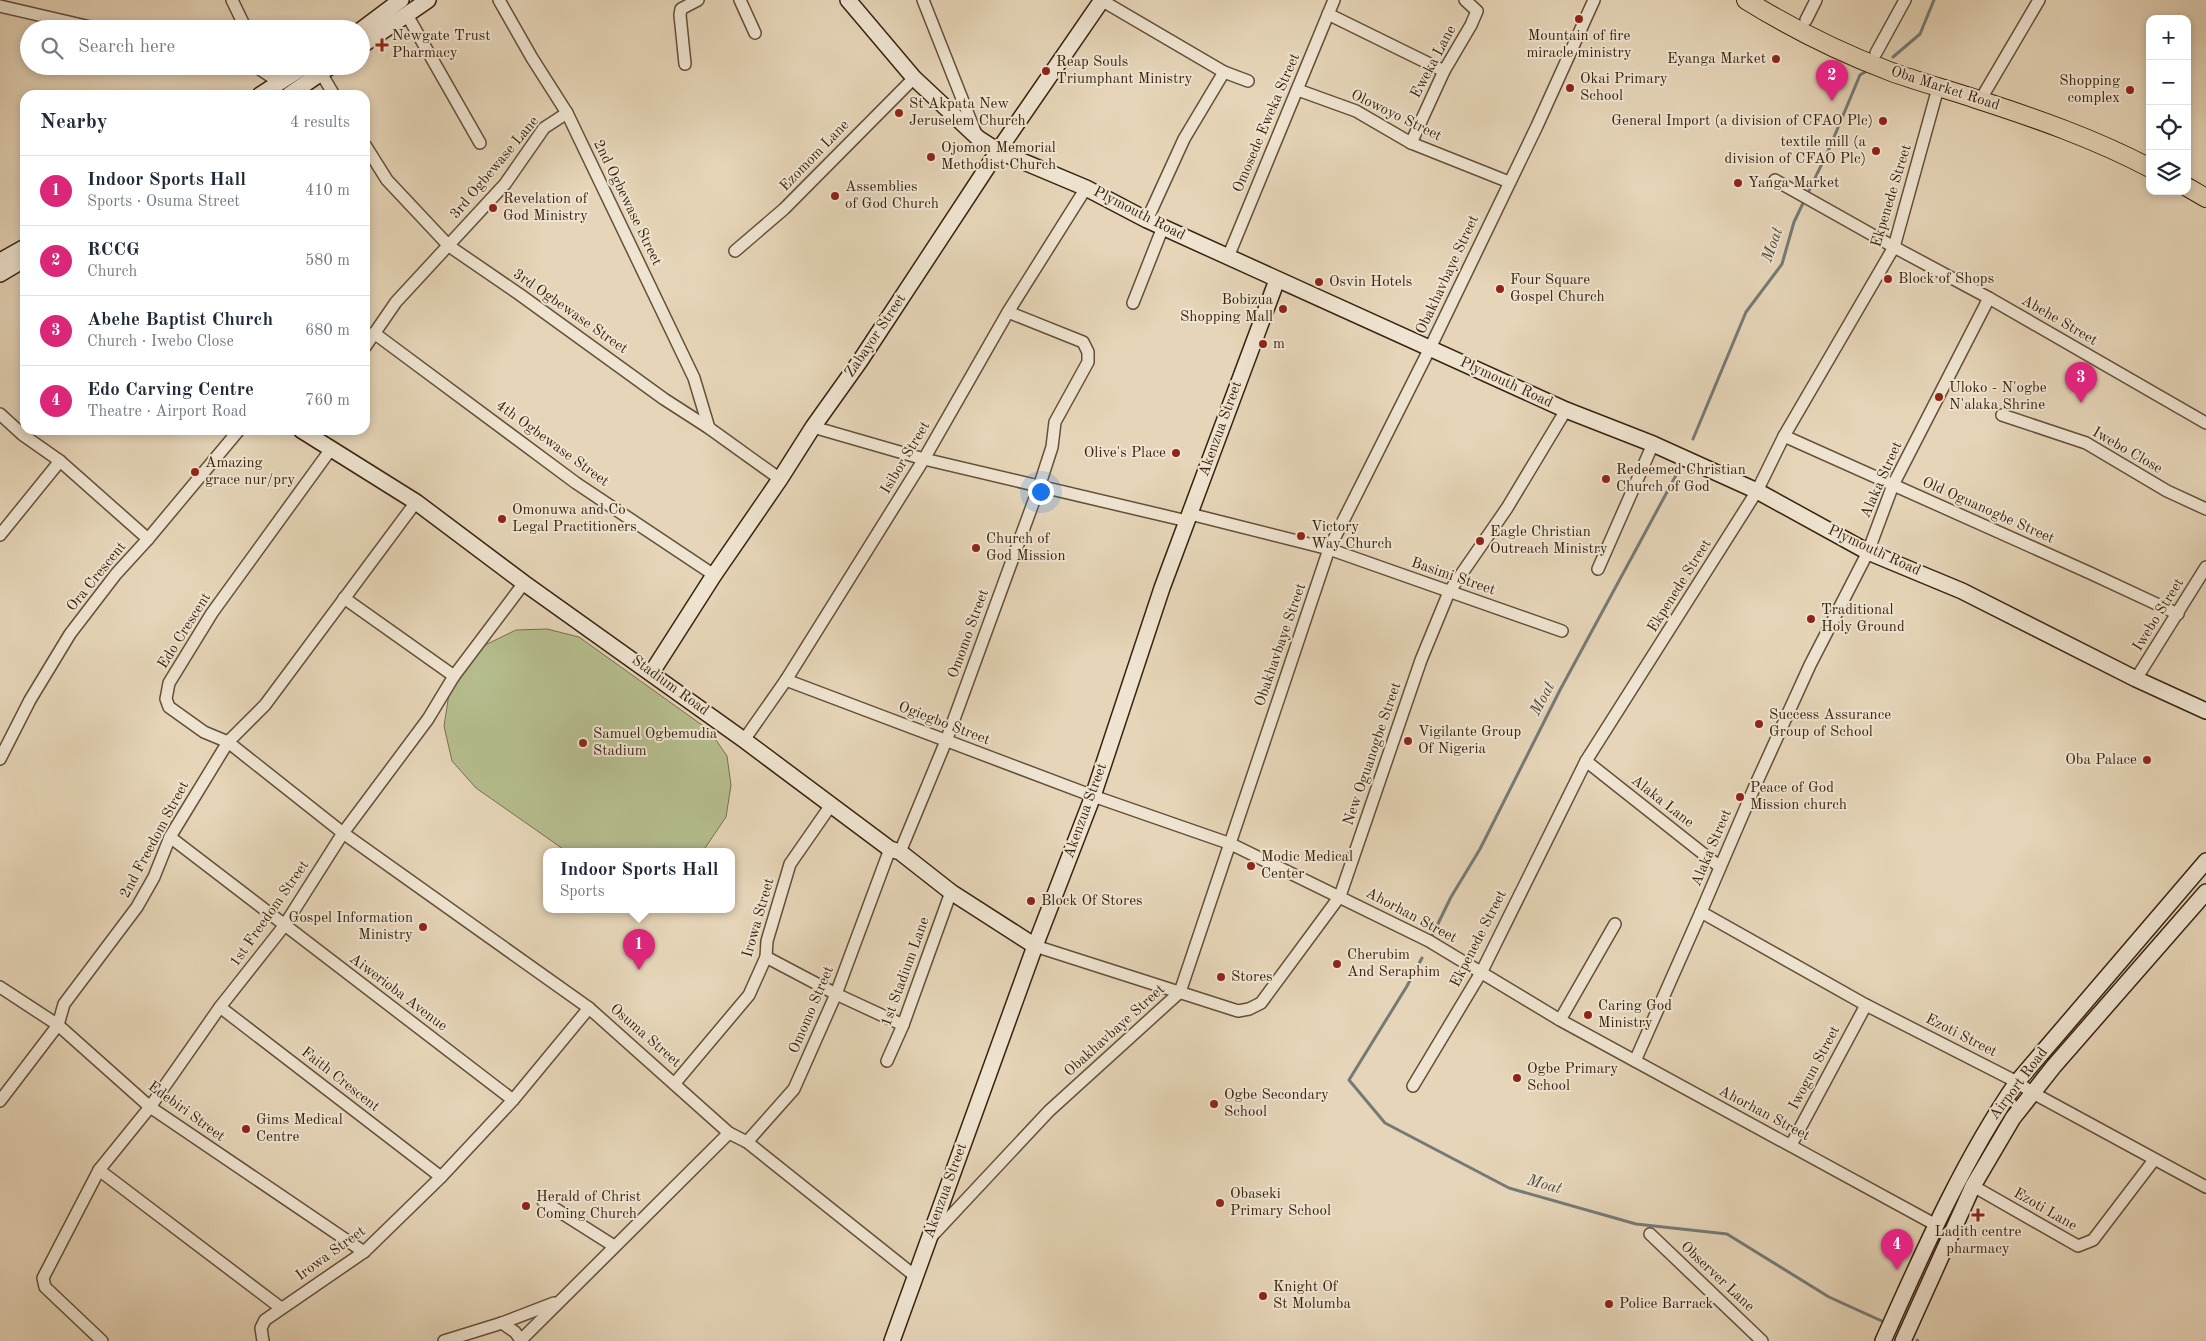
<!DOCTYPE html>
<html lang="en">
<head>
<meta charset="utf-8">
<style>
  body { margin:0; font-family:"Old Standard TT",serif; background:#f2f2f3; color:#1f2937 }
  .controls { position:absolute; right:15px; top:15px; display:grid; overflow:hidden; border-radius:10px; box-shadow:0 2px 8px #0003 }
  .controls button { width:45px; height:45px; display:grid; place-items:center; padding:0; border:0; border-bottom:1px solid #e0e1e3; background:#fff; color:#1f2937; font:25px sans-serif }
  .you { position:absolute; left:1040px; top:491px; width:18px; height:18px; margin:-12px; border:4px solid #fff; border-radius:50%; background:#1a73e8; box-shadow:0 0 0 8px #1a73e833 }
  .badge { display:grid; place-items:center; width:32px; height:32px; border-radius:50%; background:#db2777; color:#fff; font-size:16px; font-weight:700 }
  .pin { position:absolute; translate:-50% -41px; filter:drop-shadow(0 1px 2px #0008) }
  .pin::after { content:''; position:absolute; top:26px; width:18px; height:15px; background:inherit; clip-path:polygon(0 0,100% 0,50% 100%) }
  .popup { position:absolute; left:543px; top:848px; width:192px; height:65px; box-sizing:border-box; display:grid; place-content:center; border-radius:10px; background:#fff; filter:drop-shadow(0 1px 4px #0005); font-size:16px; white-space:nowrap; color:#747a83 }
  .popup b { font-size:19px; color:#1f2937 }
  .popup::after { content:''; position:absolute; left:50%; top:100%; margin-left:-10px; border:10px solid transparent; border-top-color:#fff }
  .list { margin:0; padding:0; list-style:none }
  h2 { display:flex; justify-content:space-between; align-items:center; height:65px; margin:0; padding:0 20px; font-size:21px }
  h2 small { font-size:16px; font-weight:400; color:#747a83 }
  .list li { display:grid; grid-template-columns:32px 1fr auto; gap:15px; align-items:center; box-sizing:border-box; height:70px; padding:0 20px; border-top:1px solid #e0e1e3 }
  .list b { display:block; font-size:19px; white-space:nowrap }
  .list p { margin:0; font-size:16px; white-space:nowrap; color:#747a83 }
  .list em { font-size:16px; font-style:normal; color:#747a83 }
  .icon { flex:none; width:28px; height:28px; fill:none; stroke:currentColor; stroke-width:2; stroke-linecap:round; stroke-linejoin:round }
  .map { position:relative; flex:none; width:2206px; height:1341px; overflow:hidden }
  .search { position:absolute; background:#fff; box-shadow:0 2px 8px #0003; left:20px; top:20px; width:350px; height:55px; display:flex; align-items:center; gap:12px; box-sizing:border-box; padding:0 18px; border-radius:28px; color:#747a83; font-size:19px }
  .panel { position:absolute; background:#fff; box-shadow:0 2px 8px #0003; left:20px; top:90px; width:350px; height:345px; border-radius:15px }
  .map>svg:first-child { display:block }
</style>
</head>
<body>
<div class="map">
<svg width="2206" height="1341" viewBox="0 0 2206 1341">
  <rect width="100%" height="100%" fill="#e6d5b8"/>
  <filter id="stains"><feTurbulence type="fractalNoise" baseFrequency=".004" numOctaves="4"/><feColorMatrix values="0 0 0 0 .2 0 0 0 0 .09 0 0 0 0 .02 0 0 0 .5 -.17"/></filter>
  <radialGradient id="worn" r=".72"><stop offset=".6" stop-color="#630" stop-opacity="0"/><stop offset="1" stop-color="#630" stop-opacity=".3"/></radialGradient>
  <polygon fill="#b6bd8e" stroke="#78704e" points="547,629 579,637 709,730 727,756 731,785 726,817 703,851 566,851 476,788 452,761 444,726 449,694 483,646 516,630"/>
  <g fill="none" stroke-linecap="round" stroke-linejoin="round">
    <g stroke="#757a76" stroke-width="3">
      <polyline points="1893,57 1920,34 1934,0"/>
      <polyline points="1693,439 1746,312 1782,264 1794,222 1829,149 1860,75 1870,69"/>
      <polyline points="1431,938 1451,897 1480,849 1560,690 1680,468"/>
      <polyline points="1422,958 1407,986 1349,1080 1385,1123 1509,1188 1636,1224 1727,1234 1829,1297 1884,1322"/>
      <polyline points="1917,1340 1918,1341"/>
    </g>
    <defs>
      <g id="street">
        <polyline points="232,0 246,29"/>
        <polyline points="499,0 532,58 567,113 694,378 709,428"/>
        <polyline points="740,0 755,33"/>
        <polyline points="923,0 976,134"/>
        <polyline points="1101,0 1224,72 1248,81"/>
        <polyline points="0,6 99,29"/>
        <polyline points="1328,14 1444,71"/>
        <polyline points="407,15 480,143"/>
        <polyline points="1806,20 1816,0"/>
        <polyline points="1876,53 1905,0"/>
        <polyline points="685,64 680,15 681,9 698,0"/>
        <polyline points="255,66 279,82"/>
        <polyline points="321,73 334,95"/>
        <polyline points="1298,90 1356,111 1411,143 1509,182"/>
        <polyline points="1985,92 2039,0"/>
        <polyline points="1411,143 1444,71 1471,25 1477,11 1465,0"/>
        <polyline points="365,145 387,180 449,246 519,294 664,399 709,428 780,479"/>
        <polyline points="1775,180 1894,247 1989,298 2206,423"/>
        <polyline points="1147,220 1184,139 1224,72"/>
        <polyline points="735,251 784,209 914,78"/>
        <polyline points="1228,257 1334,0"/>
        <polyline points="1133,303 1163,227"/>
        <polyline points="374,333 576,483 714,575"/>
        <polyline points="365,347 396,302 505,184 544,128 567,113"/>
        <polyline points="0,414 23,435 60,461 148,539"/>
        <polyline points="2002,415 2086,443 2167,491 2206,509"/>
        <polyline points="813,427 924,459 1187,521"/>
        <polyline points="1784,436 2090,573 2178,614"/>
        <polyline points="331,449 212,613 169,683 166,699 169,707 204,732 228,742 343,833 589,1008 729,1133 747,1142 915,1276"/>
        <polyline points="1190,514 1329,549 1562,631"/>
        <polyline points="0,535 60,461"/>
        <polyline points="1598,569 1653,444"/>
        <polyline points="344,598 454,676"/>
        <polyline points="2136,679 2206,567"/>
        <polyline points="786,680 1093,796 1231,844 1429,941 1560,1020 1936,1225"/>
        <polyline points="744,740 786,680 924,459 1008,312 1086,188"/>
        <polyline points="0,759 30,700 70,634 116,574 148,539 239,430"/>
        <polyline points="1586,761 1720,867"/>
        <polyline points="170,837 513,1100"/>
        <polyline points="900,852 946,741 1039,487 1052,447 1055,422 1088,362 1088,352 1083,342 1008,312"/>
        <polyline points="1701,912 1866,1005 2017,1082 2033,1093 2206,1187"/>
        <polyline points="1035,946 1238,1011 1249,1009 1261,1003 1340,896 1421,660 1449,592 1507,508 1566,410"/>
        <polyline points="766,957 836,994 903,1025"/>
        <polyline points="0,987 58,1025 150,1107 364,1252"/>
        <polyline points="220,1007 441,1177"/>
        <polyline points="1560,1020 1615,924"/>
        <polyline points="887,1061 903,1025 951,892"/>
        <polyline points="1635,1061 1701,912 1755,786 1810,665 1868,552 1893,485 1989,298"/>
        <polyline points="675,1083 749,995 766,957 767,941 790,864 831,805"/>
        <polyline points="1413,1086 1482,971 1586,761 1757,491 1784,436 1894,247 1938,88"/>
        <polyline points="0,1101 58,1025 64,1004 137,907 154,877 170,837 228,742 265,705 416,502"/>
        <polyline points="747,1142 794,1089 836,994 890,849"/>
        <polyline points="1791,1145 1866,1005"/>
        <polyline points="99,1170 281,1308"/>
        <polyline points="1973,1186 2078,1246 2093,1240 2154,1160"/>
        <polyline points="543,1201 614,1246"/>
        <polyline points="1650,1234 1762,1341"/>
        <polyline points="932,1236 1049,1111 1180,992 1329,549 1430,348 1537,126 1594,0"/>
        <polyline points="502,1323 515,1332 521,1340"/>
        <polyline points="102,1341 45,1287 43,1278 99,1170 150,1107 220,1007 284,926 343,833 428,719 454,676 524,583"/>
        <polyline points="263,1341 261,1328 265,1320 364,1252 441,1177 513,1100 589,1008"/>
        <polyline points="444,1341 502,1323 554,1303"/>
        <polyline points="520,1341 729,1133"/>
      </g>
      <g id="secondary">
        <polyline points="848,0 914,78 978,138 998,151 1086,188 1147,220 1566,410 1653,444 1757,491 1868,552 1962,591 2136,679 2206,711"/>
        <polyline points="361,30 401,0"/>
        <polyline points="361,46 428,0"/>
        <polyline points="260,95 305,66"/>
        <polyline points="289,95 331,66"/>
        <polyline points="0,261 25,247"/>
        <polyline points="0,274 25,259"/>
        <polyline points="301,430 416,502 524,583 744,740 890,849 900,852 951,892 1035,946"/>
        <polyline points="652,672 714,575 780,479 813,427 860,361 998,151 1102,0"/>
        <polyline points="892,1341 1035,946 1093,796 1162,588 1277,280"/>
        <path d="M1883,1341C1923,1252 1962,1162 2017,1082L2206,861"/>
        <polyline points="1903,1341 1973,1186 2013,1118 2054,1066 2206,892"/>
      </g>
      <g id="primary">
        <path d="M1746,0C1791,28 1839,52 1889,71C1918,82 1947,89 1976,99C2035,118 2095,139 2150,168"/>
        <polyline points="2187,187 2206,198"/>
      </g>
    </defs>
    <use href="#street" stroke="#644f38" stroke-width="14"/>
    <use href="#secondary" stroke="#39220e" stroke-width="18"/>
    <use href="#primary" stroke="#39220e" stroke-width="20"/>
    <use href="#street" stroke="#efe4d1" stroke-width="11"/>
    <use href="#secondary" stroke="#efe4d1" stroke-width="15"/>
    <use href="#primary" stroke="#e6d5b8" stroke-width="18"/>
  </g>
  <g fill="#8f2418" stroke="#efe4d1" stroke-width="2">
    <circle cx="1579" cy="19" r="5"/>
    <path d="M379.5 37.5h5v5h5v5h-5v5h-5v-5h-5v-5h5z"/>
    <circle cx="1776" cy="59" r="5"/>
    <circle cx="1046" cy="71" r="5"/>
    <circle cx="1570" cy="88" r="5"/>
    <circle cx="2130" cy="90" r="5"/>
    <circle cx="899" cy="113" r="5"/>
    <circle cx="1883" cy="121" r="5"/>
    <circle cx="1876" cy="151" r="5"/>
    <circle cx="931" cy="157" r="5"/>
    <circle cx="1738" cy="183" r="5"/>
    <circle cx="835" cy="196" r="5"/>
    <circle cx="493" cy="208" r="5"/>
    <circle cx="1888" cy="279" r="5"/>
    <circle cx="1319" cy="282" r="5"/>
    <circle cx="1500" cy="289" r="5"/>
    <circle cx="1283" cy="309" r="5"/>
    <circle cx="1263" cy="344" r="5"/>
    <circle cx="1939" cy="397" r="5"/>
    <circle cx="1176" cy="453" r="5"/>
    <circle cx="195" cy="472" r="5"/>
    <circle cx="1606" cy="479" r="5"/>
    <circle cx="502" cy="519" r="5"/>
    <circle cx="1301" cy="536" r="5"/>
    <circle cx="1480" cy="541" r="5"/>
    <circle cx="976" cy="548" r="5"/>
    <circle cx="1811" cy="619" r="5"/>
    <circle cx="1759" cy="724" r="5"/>
    <circle cx="1408" cy="741" r="5"/>
    <circle cx="583" cy="743" r="5"/>
    <circle cx="2147" cy="760" r="5"/>
    <circle cx="1740" cy="797" r="5"/>
    <circle cx="1251" cy="866" r="5"/>
    <circle cx="1031" cy="901" r="5"/>
    <circle cx="423" cy="927" r="5"/>
    <circle cx="1337" cy="964" r="5"/>
    <circle cx="1221" cy="977" r="5"/>
    <circle cx="1588" cy="1015" r="5"/>
    <circle cx="1517" cy="1078" r="5"/>
    <circle cx="1214" cy="1104" r="5"/>
    <circle cx="246" cy="1129" r="5"/>
    <circle cx="1220" cy="1203" r="5"/>
    <circle cx="526" cy="1206" r="5"/>
    <path d="M1975.5 1207.5h5v5h5v5h-5v5h-5v-5h-5v-5h5z"/>
    <circle cx="1263" cy="1296" r="5"/>
    <circle cx="1609" cy="1304" r="5"/>
  </g>
  <g text-anchor="middle" dominant-baseline="central" stroke-width="4" stroke-linejoin="round" paint-order="stroke">
    <g font-size="15" fill="#39220e" stroke="#efe4d1" text-anchor="start">
      <text x="392" y="36">Newgate Trust<tspan x="392" dy="17">Pharmacy</tspan></text>
      <text x="1579" y="36" text-anchor="middle">Mountain of fire<tspan x="1579" dy="17">miracle ministry</tspan></text>
      <text x="1766" y="59" text-anchor="end">Eyanga Market</text>
      <text x="1056" y="62">Reap Souls<tspan x="1056" dy="17">Triumphant Ministry</tspan></text>
      <text x="1580" y="79">Okai Primary<tspan x="1580" dy="17">School</tspan></text>
      <text x="2120" y="81" text-anchor="end">Shopping<tspan x="2120" dy="17">complex</tspan></text>
      <text x="909" y="104">St Akpata New<tspan x="909" dy="17">Jeruselem Church</tspan></text>
      <text x="1873" y="121" text-anchor="end">General Import (a division of CFAO Plc)</text>
      <text x="1866" y="142" text-anchor="end">textile mill (a<tspan x="1866" dy="17">division of CFAO Plc)</tspan></text>
      <text x="941" y="148">Ojomon Memorial<tspan x="941" dy="17">Methodist Church</tspan></text>
      <text x="1748" y="183">Yanga Market</text>
      <text x="845" y="187">Assemblies<tspan x="845" dy="17">of God Church</tspan></text>
      <text x="503" y="199">Revelation of<tspan x="503" dy="17">God Ministry</tspan></text>
      <text x="1898" y="279">Block of Shops</text>
      <text x="1510" y="280">Four Square<tspan x="1510" dy="17">Gospel Church</tspan></text>
      <text x="1329" y="282">Osvin Hotels</text>
      <text x="1273" y="300" text-anchor="end">Bobizua<tspan x="1273" dy="17">Shopping Mall</tspan></text>
      <text x="1273" y="344">m</text>
      <text x="1949" y="388">Uloko - N'ogbe<tspan x="1949" dy="17">N'alaka Shrine</tspan></text>
      <text x="1166" y="453" text-anchor="end">Olive's Place</text>
      <text x="205" y="463">Amazing<tspan x="205" dy="17">grace nur/pry</tspan></text>
      <text x="1616" y="470">Redeemed Christian<tspan x="1616" dy="17">Church of God</tspan></text>
      <text x="512" y="510">Omonuwa and Co<tspan x="512" dy="17">Legal Practitioners</tspan></text>
      <text x="1311" y="527">Victory<tspan x="1311" dy="17">Way Church</tspan></text>
      <text x="1490" y="532">Eagle Christian<tspan x="1490" dy="17">Outreach Ministry</tspan></text>
      <text x="986" y="539">Church of<tspan x="986" dy="17">God Mission</tspan></text>
      <text x="1821" y="610">Traditional<tspan x="1821" dy="17">Holy Ground</tspan></text>
      <text x="1769" y="715">Success Assurance<tspan x="1769" dy="17">Group of School</tspan></text>
      <text x="1418" y="732">Vigilante Group<tspan x="1418" dy="17">Of Nigeria</tspan></text>
      <text x="593" y="734">Samuel Ogbemudia<tspan x="593" dy="17">Stadium</tspan></text>
      <text x="2137" y="760" text-anchor="end">Oba Palace</text>
      <text x="1750" y="788">Peace of God<tspan x="1750" dy="17">Mission church</tspan></text>
      <text x="1261" y="857">Modic Medical<tspan x="1261" dy="17">Center</tspan></text>
      <text x="1041" y="901">Block Of Stores</text>
      <text x="413" y="918" text-anchor="end">Gospel Information<tspan x="413" dy="17">Ministry</tspan></text>
      <text x="1347" y="955">Cherubim<tspan x="1347" dy="17">And Seraphim</tspan></text>
      <text x="1231" y="977">Stores</text>
      <text x="1598" y="1006">Caring God<tspan x="1598" dy="17">Ministry</tspan></text>
      <text x="1527" y="1069">Ogbe Primary<tspan x="1527" dy="17">School</tspan></text>
      <text x="1224" y="1095">Ogbe Secondary<tspan x="1224" dy="17">School</tspan></text>
      <text x="256" y="1120">Gims Medical<tspan x="256" dy="17">Centre</tspan></text>
      <text x="1230" y="1194">Obaseki<tspan x="1230" dy="17">Primary School</tspan></text>
      <text x="536" y="1197">Herald of Christ<tspan x="536" dy="17">Coming Church</tspan></text>
      <text x="1978" y="1232" text-anchor="middle">Ladith centre<tspan x="1978" dy="17">pharmacy</tspan></text>
      <text x="1273" y="1287">Knight Of<tspan x="1273" dy="17">St Molumba</tspan></text>
      <text x="1619" y="1304">Police Barrack</text>
    </g>
    <g font-size="15" fill="#39220e" stroke="#efe4d1">
      <text transform="translate(1434 62) rotate(-62)">Eweka Lane</text>
      <text transform="translate(1945 89) rotate(18)">Oba Market Road</text>
      <text transform="translate(1396 116) rotate(26)">Olowoyo Street</text>
      <text transform="translate(1267 123) rotate(-67)">Omosede Eweka Street</text>
      <text transform="translate(815 156) rotate(-46)">Ezomom Lane</text>
      <text transform="translate(495 168) rotate(-50)">3rd Ogbewase Lane</text>
      <text transform="translate(1892 196) rotate(-73)">Ekpenede Street</text>
      <text transform="translate(627 203) rotate(64)">2nd Ogbewase Street</text>
      <text transform="translate(1139 214) rotate(27)">Plymouth Road</text>
      <text transform="translate(1448 275) rotate(-65)">Obakhavbaye Street</text>
      <text transform="translate(570 312) rotate(35)">3rd Ogbewase Street</text>
      <text transform="translate(2059 321) rotate(30)">Abehe Street</text>
      <text transform="translate(876 336) rotate(-56)">Zabayor Street</text>
      <text transform="translate(1506 383) rotate(25)">Plymouth Road</text>
      <text transform="translate(1221 429) rotate(-70)">Akenzua Street</text>
      <text transform="translate(552 444) rotate(36)">4th Ogbewase Street</text>
      <text transform="translate(2127 451) rotate(30)">Iwebo Close</text>
      <text transform="translate(906 458) rotate(-59)">Isibor Street</text>
      <text transform="translate(1882 480) rotate(-66)">Alaka Street</text>
      <text transform="translate(1988 511) rotate(24)">Old Oguanogbe Street</text>
      <text transform="translate(1874 551) rotate(25)">Plymouth Road</text>
      <text transform="translate(97 577) rotate(-51)">Ora Crescent</text>
      <text transform="translate(1453 577) rotate(19)">Basimi Street</text>
      <text transform="translate(1680 586) rotate(-58)">Ekpenede Street</text>
      <text transform="translate(2159 615) rotate(-58)">Iwebo Street</text>
      <text transform="translate(185 631) rotate(-58)">Edo Crescent</text>
      <text transform="translate(969 634) rotate(-70)">Omomo Street</text>
      <text transform="translate(1281 645) rotate(-71)">Obakhavbaye Street</text>
      <text transform="translate(670 686) rotate(36)">Stadium Road</text>
      <text transform="translate(944 724) rotate(21)">Ogiegbo Street</text>
      <text transform="translate(1373 754) rotate(-71)">New Oguanogbe Street</text>
      <text transform="translate(1662 802) rotate(38)">Alaka Lane</text>
      <text transform="translate(1086 811) rotate(-70)">Akenzua Street</text>
      <text transform="translate(155 840) rotate(-62)">2nd Freedom Street</text>
      <text transform="translate(1712 848) rotate(-67)">Alaka Street</text>
      <text transform="translate(270 914) rotate(-55)">1st Freedom Street</text>
      <text transform="translate(1411 916) rotate(28)">Ahorhan Street</text>
      <text transform="translate(759 918) rotate(-74)">Irowa Street</text>
      <text transform="translate(1479 939) rotate(-63)">Ekpenede Street</text>
      <text transform="translate(906 972) rotate(-70)">1st Stadium Lane</text>
      <text transform="translate(398 993) rotate(37)">Aiwerioba Avenue</text>
      <text transform="translate(812 1010) rotate(-67)">Omomo Street</text>
      <text transform="translate(1115 1031) rotate(-42)">Obakhavbaye Street</text>
      <text transform="translate(645 1036) rotate(41)">Osuma Street</text>
      <text transform="translate(1961 1036) rotate(27)">Ezoti Street</text>
      <text transform="translate(1815 1068) rotate(-62)">Iwogun Street</text>
      <text transform="translate(340 1080) rotate(38)">Faith Crescent</text>
      <text transform="translate(2019 1084) rotate(-53)">Airport Road</text>
      <text transform="translate(186 1112) rotate(36)">Edebiri Street</text>
      <text transform="translate(1764 1114) rotate(28)">Ahorhan Street</text>
      <text transform="translate(946 1191) rotate(-70)">Akenzua Street</text>
      <text transform="translate(2045 1210) rotate(30)">Ezoti Lane</text>
      <text transform="translate(331 1254) rotate(-36)">Irowa Street</text>
      <text transform="translate(1717 1277) rotate(43)">Observer Lane</text>
    </g>
    <g font-size="16" font-style="italic" fill="#524739" stroke="#efe4d1">
      <text transform="translate(1773 245) rotate(-70)">Moat</text>
      <text transform="translate(1543 699) rotate(-62)">Moat</text>
      <text transform="translate(1544 1185) rotate(16)">Moat</text>
    </g>
  </g>
  <rect width="100%" height="100%" filter="url(#stains)"/>
  <rect width="100%" height="100%" fill="url(#worn)"/>
</svg>
<div class="controls">
<button>+</button>
<button>−</button>
<button><svg class="icon" aria-label="locate" viewBox="0 0 24 24"><circle cx="12" cy="12" r="6"/><path d="M12 2v4M12 18v4M2 12h4M18 12h4"/></svg></button>
<button><svg class="icon" aria-label="layers" viewBox="0 0 24 24"><path d="M12 4l9 5-9 5-9-5zM3 14l9 5 9-5"/></svg></button>
</div>
<div class="you"></div>
<div class="pin badge" style="left:639px;top:970px">1</div>
<div class="popup"><b>Indoor Sports Hall</b>Sports</div>
<div class="pin badge" style="left:1832px;top:101px">2</div>
<div class="pin badge" style="left:2081px;top:403px">3</div>
<div class="pin badge" style="left:1897px;top:1270px">4</div>
<div class="search"><svg class="icon" aria-label="search" viewBox="0 0 24 24"><circle cx="10" cy="10" r="6"/><path d="M15 15l6 6"/></svg>Search here</div>
<section class="panel">
<h2>Nearby<small>4 results</small></h2>
<ul class="list">
<li><span class="badge">1</span><div><b>Indoor Sports Hall</b><p>Sports · Osuma Street</p></div><em>410 m</em></li>
<li><span class="badge">2</span><div><b>RCCG</b><p>Church</p></div><em>580 m</em></li>
<li><span class="badge">3</span><div><b>Abehe Baptist Church</b><p>Church · Iwebo Close</p></div><em>680 m</em></li>
<li><span class="badge">4</span><div><b>Edo Carving Centre</b><p>Theatre · Airport Road</p></div><em>760 m</em></li>
</ul>
</section>
</div>
</body>
</html>
